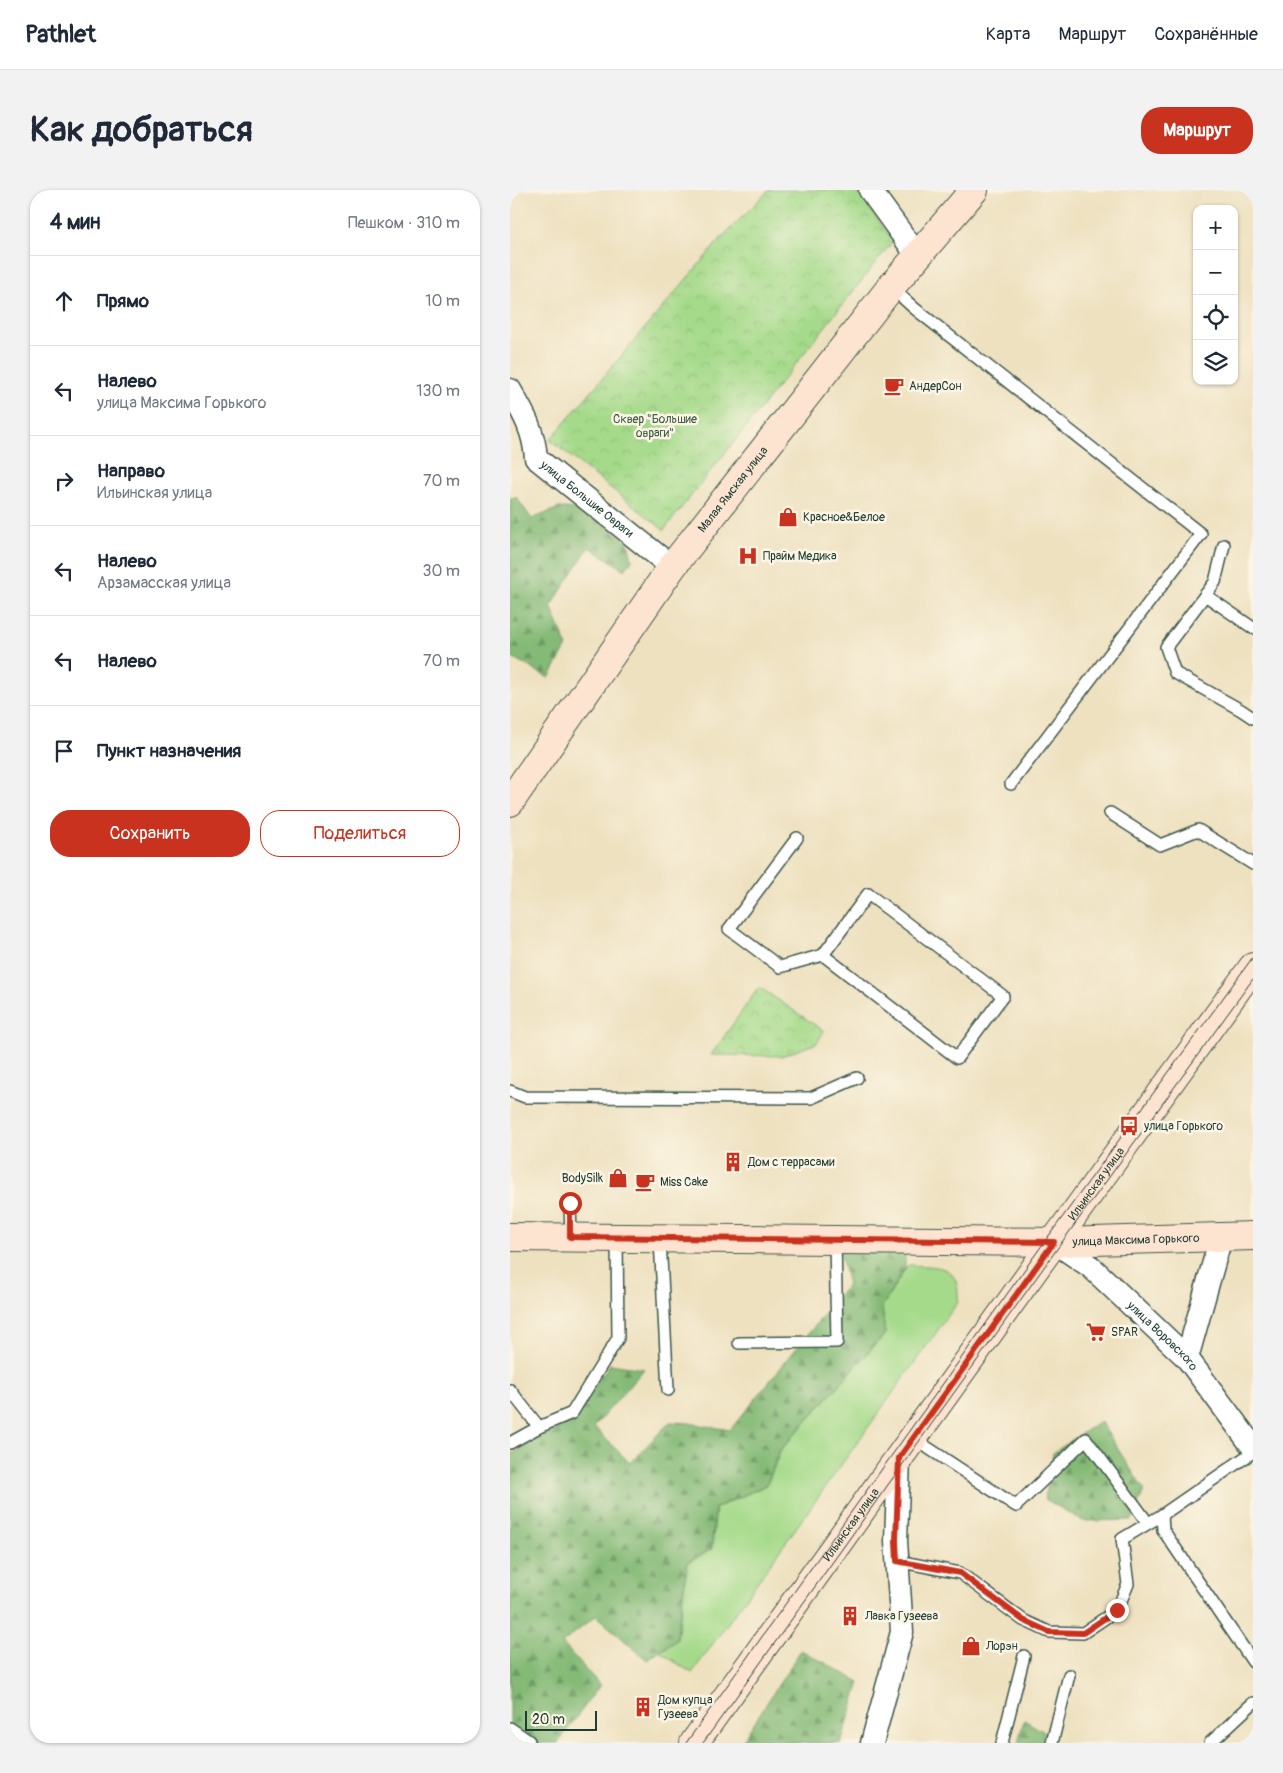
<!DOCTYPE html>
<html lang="ru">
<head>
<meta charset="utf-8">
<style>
  body { margin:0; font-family:Pangolin,sans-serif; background:#f2f2f3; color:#1f2937 }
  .controls { position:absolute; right:15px; top:15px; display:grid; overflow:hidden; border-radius:10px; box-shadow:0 1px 4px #0004 }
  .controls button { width:45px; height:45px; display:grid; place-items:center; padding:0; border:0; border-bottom:1px solid #e0e1e3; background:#fff; color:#1f2937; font:25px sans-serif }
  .scale { position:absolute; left:15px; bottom:12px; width:72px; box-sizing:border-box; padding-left:5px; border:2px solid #1f3d34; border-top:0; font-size:14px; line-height:18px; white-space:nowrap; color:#1f3d34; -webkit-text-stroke:4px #fcf5e5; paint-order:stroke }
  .stop { position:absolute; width:15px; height:15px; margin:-11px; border:4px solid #c8321e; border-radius:50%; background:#fff }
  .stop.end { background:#c8321e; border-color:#fff; box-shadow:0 1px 5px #0008 }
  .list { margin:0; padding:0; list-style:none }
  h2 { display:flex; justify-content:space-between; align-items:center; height:65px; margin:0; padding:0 20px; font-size:21px }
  h2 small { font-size:16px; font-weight:400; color:#747a83 }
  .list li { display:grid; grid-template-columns:32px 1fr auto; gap:15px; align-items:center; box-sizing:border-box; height:90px; padding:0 20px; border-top:1px solid #e0e1e3 }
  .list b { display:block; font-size:19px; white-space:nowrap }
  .list p { margin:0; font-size:16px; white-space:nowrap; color:#747a83 }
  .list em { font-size:16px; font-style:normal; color:#747a83 }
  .actions { display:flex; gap:10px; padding:15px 20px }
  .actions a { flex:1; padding:11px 0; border:1px solid #c8321e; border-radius:20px; text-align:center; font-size:18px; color:#c8321e }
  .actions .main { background:#c8321e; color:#fff }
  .icon { flex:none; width:28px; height:28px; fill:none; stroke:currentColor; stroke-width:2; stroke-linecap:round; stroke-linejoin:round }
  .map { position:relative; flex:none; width:743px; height:1553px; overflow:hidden; border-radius:20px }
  header { display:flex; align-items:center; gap:30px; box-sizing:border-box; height:70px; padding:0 25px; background:#fff; border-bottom:1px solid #e0e1e3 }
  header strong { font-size:24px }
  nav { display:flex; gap:28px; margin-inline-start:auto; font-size:18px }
  .intro { display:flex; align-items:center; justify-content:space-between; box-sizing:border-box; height:120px; padding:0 30px }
  h1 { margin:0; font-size:35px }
  .button { padding:12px 22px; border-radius:20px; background:#c8321e; color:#fff; font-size:18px; font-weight:700 }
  main { display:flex; gap:30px; padding:0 30px }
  aside { flex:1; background:#fff; border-radius:20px; box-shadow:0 1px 4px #0004 }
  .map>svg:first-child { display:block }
</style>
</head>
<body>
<header>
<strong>Pathlet</strong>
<nav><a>Карта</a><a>Маршрут</a><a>Сохранённые</a></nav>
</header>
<div class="intro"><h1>Как добраться</h1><a class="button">Маршрут</a></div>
<main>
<aside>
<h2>4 мин<small>Пешком · 310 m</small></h2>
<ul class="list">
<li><svg class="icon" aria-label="ahead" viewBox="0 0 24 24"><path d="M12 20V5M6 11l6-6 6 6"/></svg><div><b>Прямо</b></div><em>10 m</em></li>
<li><svg class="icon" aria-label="left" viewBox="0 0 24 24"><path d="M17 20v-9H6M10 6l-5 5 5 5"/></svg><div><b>Налево</b><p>улица Максима Горького</p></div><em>130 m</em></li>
<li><svg class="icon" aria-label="right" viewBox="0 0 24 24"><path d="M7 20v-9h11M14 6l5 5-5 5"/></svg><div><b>Направо</b><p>Ильинская улица</p></div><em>70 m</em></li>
<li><svg class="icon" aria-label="left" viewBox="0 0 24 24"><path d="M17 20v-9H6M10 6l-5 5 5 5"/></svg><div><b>Налево</b><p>Арзамасская улица</p></div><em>30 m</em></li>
<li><svg class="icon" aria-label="left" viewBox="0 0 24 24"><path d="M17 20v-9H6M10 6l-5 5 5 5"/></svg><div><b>Налево</b></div><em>70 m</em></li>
<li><svg class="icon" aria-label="arrive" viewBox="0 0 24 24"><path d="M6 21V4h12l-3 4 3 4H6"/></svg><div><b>Пункт назначения</b></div></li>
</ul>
<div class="actions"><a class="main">Сохранить</a><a>Поделиться</a></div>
</aside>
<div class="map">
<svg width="743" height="1553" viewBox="0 0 743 1553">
  <defs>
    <pattern id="forest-firs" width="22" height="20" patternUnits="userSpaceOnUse" patternTransform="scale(1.25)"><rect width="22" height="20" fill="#84ba76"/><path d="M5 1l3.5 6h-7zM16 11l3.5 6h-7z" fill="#6b9862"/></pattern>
    <pattern id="park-crowns" width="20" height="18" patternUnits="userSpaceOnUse" patternTransform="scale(1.25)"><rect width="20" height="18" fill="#a5da8a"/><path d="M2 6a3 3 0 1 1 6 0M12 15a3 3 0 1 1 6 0" fill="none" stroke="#8ebc78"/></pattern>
  </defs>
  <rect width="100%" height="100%" fill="#fcf5e5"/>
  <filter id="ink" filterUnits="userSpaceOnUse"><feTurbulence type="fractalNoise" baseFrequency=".02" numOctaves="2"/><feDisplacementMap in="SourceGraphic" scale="10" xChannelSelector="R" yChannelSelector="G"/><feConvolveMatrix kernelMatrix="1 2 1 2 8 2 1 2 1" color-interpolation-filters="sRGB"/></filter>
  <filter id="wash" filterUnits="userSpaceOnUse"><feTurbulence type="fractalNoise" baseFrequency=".0096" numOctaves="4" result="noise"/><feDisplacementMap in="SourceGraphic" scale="20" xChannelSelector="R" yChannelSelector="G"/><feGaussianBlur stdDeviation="1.12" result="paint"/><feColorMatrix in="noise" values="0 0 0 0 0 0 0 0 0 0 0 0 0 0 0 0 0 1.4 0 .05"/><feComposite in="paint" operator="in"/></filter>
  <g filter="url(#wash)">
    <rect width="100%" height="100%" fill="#eee1c0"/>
    <path fill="#a5da8a" stroke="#628c5f" d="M398,1075C429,1077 450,1073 448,1112L182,1483L150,1462L167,1450L178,1373L202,1359L206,1318L257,1295L271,1260L375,1144L372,1117Z"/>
    <g fill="url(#forest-firs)" stroke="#527c55">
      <polygon points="6,307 22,329 49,318 72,319 118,352 122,370 115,380 79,357 41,416 57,456 39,488 0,466 0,308"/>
      <polygon points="329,1057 395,1058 395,1078 372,1117 375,1144 270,1260 256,1295 205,1318 201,1359 177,1372 166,1450 137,1470 86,1426 52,1453 90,1495 48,1553 6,1553 0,1549 0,1265 58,1233 100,1174 134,1179 84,1237 120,1273 160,1232 179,1233 220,1240 338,1095"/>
      <polygon points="590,1231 634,1300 622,1330 573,1331 535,1309 543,1263"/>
      <polygon points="291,1460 350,1492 331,1553 231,1553"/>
      <polygon points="514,1530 536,1543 534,1553 508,1553"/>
    </g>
    <g fill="url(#park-crowns)" stroke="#628c5f">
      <polygon points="259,0 346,0 383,51 154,340 40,250 214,45"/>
      <polygon points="249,797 314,841 307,853 272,866 201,865"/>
    </g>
  </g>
  <g filter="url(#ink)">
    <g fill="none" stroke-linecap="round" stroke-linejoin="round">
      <defs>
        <g id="lane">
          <polyline points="381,97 404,118 691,344 501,594"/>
          <polyline points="714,355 705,392 656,457 665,483 731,520 743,528"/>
          <polyline points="695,405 743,438"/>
          <polyline points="600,623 650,655 688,640 743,674"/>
          <polyline points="287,648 219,739 270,777 313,765 358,704 493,806 447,868 313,765"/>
          <polyline points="0,901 15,907 301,908 347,888"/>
          <polyline points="60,1013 61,1047"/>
          <polyline points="150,1049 158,1200"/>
          <polyline points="229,1153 327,1152 325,1050"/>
          <polyline points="0,1200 29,1237"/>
          <polyline points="403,1248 506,1316 576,1249 638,1333"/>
          <polyline points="0,1253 29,1237 62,1223 108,1148 107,1048"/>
          <polyline points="743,1262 652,1325 653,1340 743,1472"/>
          <polyline points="387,1371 450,1383 513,1430 539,1442 573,1443 607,1420 618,1394 612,1349 652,1325"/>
          <polyline points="0,1538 19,1551 19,1553"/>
          <polyline points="492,1553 514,1466"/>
          <polyline points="542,1553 559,1485"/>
          <polyline points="700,1553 743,1513"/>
        </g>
        <g id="street">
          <polyline points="360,0 407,65"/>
          <path id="s1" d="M0,200C14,224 24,241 26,268L162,377"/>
          <path id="s2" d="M544,1052L581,1077L677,1168L743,1257"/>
          <polyline points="677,1168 711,1047"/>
          <polyline points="362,1553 392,1442 386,1351 389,1268"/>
        </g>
        <g id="secondary">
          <path id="s3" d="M0,612L162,377L381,97L464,0"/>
          <path id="s4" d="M0,1047L552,1052L743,1046"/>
          <path id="s5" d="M184,1553L544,1052L743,777"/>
        </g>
      </defs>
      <use href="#lane" stroke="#3e5649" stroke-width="14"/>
      <use href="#street" stroke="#3e5649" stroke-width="25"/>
      <use href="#secondary" stroke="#3e5649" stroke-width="30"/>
      <use href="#lane" stroke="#fff" stroke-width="11"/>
      <use href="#street" stroke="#fff" stroke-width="22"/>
      <use href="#secondary" stroke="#fde4d1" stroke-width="28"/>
      <g stroke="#1f3d34" stroke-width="1">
        <polyline points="176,1553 535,1051 743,767"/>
        <polyline points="193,1553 552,1052 743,789"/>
      </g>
    </g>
  </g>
  <g fill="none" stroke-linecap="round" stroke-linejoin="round" filter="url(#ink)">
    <polyline stroke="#c8321e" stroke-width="6" points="60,1013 60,1047 544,1052 389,1268 386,1351 387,1371 450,1383 513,1430 539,1442 573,1443 607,1420"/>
  </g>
  <defs>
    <symbol id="cafe-bare" viewBox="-9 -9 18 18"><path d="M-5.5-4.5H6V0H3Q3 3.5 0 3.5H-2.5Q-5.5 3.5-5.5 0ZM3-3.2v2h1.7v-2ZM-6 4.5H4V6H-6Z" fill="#c8321e" stroke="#fcf5e5" stroke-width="2.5" paint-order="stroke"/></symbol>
    <symbol id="shop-bare" viewBox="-9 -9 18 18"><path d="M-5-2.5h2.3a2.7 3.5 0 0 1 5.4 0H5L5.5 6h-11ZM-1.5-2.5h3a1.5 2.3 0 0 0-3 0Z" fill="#c8321e" stroke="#fcf5e5" stroke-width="2.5" paint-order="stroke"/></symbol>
    <symbol id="hospital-bare" viewBox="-9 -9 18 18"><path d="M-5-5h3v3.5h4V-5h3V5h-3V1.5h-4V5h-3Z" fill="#c8321e" stroke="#fcf5e5" stroke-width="2.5" paint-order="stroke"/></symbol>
    <symbol id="bus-bare" viewBox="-9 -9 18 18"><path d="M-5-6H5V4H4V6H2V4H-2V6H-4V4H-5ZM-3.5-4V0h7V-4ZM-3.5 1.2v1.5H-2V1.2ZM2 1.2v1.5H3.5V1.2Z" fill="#c8321e" stroke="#fcf5e5" stroke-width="2.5" paint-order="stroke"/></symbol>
    <symbol id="building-bare" viewBox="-9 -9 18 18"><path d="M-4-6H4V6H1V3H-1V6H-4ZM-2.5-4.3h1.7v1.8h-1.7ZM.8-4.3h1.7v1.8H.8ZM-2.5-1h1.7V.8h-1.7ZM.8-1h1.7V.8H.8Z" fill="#c8321e" stroke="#fcf5e5" stroke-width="2.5" paint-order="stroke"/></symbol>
    <symbol id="supermarket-bare" viewBox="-9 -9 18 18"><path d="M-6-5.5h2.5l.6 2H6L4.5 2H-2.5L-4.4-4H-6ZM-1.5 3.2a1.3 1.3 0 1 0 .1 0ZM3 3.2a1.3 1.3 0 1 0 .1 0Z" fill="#c8321e" stroke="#fcf5e5" stroke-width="2.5" paint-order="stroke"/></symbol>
  </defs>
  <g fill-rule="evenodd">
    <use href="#cafe-bare" x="370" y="182" width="28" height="28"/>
    <use href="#shop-bare" x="264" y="313" width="28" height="28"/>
    <use href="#hospital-bare" x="224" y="352" width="28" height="28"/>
    <use href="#bus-bare" x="605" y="922" width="28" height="28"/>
    <use href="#building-bare" x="209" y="958" width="28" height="28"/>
    <use href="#shop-bare" x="94" y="974" width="28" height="28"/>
    <use href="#cafe-bare" x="121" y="978" width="28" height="28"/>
    <use href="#supermarket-bare" x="572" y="1128" width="28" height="28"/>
    <use href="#building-bare" x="326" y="1412" width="28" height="28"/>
    <use href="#shop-bare" x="447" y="1442" width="28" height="28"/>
    <use href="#building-bare" x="119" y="1503" width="28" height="28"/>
  </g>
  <g text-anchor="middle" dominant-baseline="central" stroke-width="5" stroke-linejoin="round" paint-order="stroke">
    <g font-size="12" fill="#1f3d34" stroke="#fcf5e5" text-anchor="start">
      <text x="399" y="196">АндерСон</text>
      <text x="293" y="327">Красное&amp;Белое</text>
      <text x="253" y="366">Прайм Медика</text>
      <text x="634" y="936">улица Горького</text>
      <text x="238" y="972">Дом с террасами</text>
      <text x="93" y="988" text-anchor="end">BodySilk</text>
      <text x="150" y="992">Miss Cake</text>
      <text x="601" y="1142">SPAR</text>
      <text x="355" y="1426">Лавка Гузеева</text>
      <text x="476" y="1456">Лорэн</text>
      <text x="148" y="1510">Дом купца<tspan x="148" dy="14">Гузеева</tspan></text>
    </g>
    <g font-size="12" fill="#3a5c45" stroke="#fcf5e5">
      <text x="145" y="229">Сквер "Большие<tspan x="145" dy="14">овраги"</tspan></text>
    </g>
    <g font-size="12" fill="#1f3d34" stroke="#fcf5e5">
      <text stroke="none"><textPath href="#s3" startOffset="384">Малая Ямская улица</textPath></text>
      <text stroke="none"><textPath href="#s1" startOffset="139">улица Большие Овраги</textPath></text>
      <text stroke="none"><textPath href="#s5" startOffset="689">Ильинская улица</textPath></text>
      <text stroke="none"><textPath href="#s4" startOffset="626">улица Максима Горького</textPath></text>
      <text stroke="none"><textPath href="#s2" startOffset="144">улица Воровского</textPath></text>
      <text stroke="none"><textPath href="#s5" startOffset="269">Ильинская улица</textPath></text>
    </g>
  </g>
</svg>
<div class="controls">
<button>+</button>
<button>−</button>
<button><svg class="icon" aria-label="locate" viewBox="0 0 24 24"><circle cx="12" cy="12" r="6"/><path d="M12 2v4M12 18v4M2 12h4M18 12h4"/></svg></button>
<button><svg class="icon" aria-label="layers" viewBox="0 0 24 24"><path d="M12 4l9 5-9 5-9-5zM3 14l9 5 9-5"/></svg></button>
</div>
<div class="scale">20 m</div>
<div class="stop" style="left:60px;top:1013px"></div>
<div class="stop end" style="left:607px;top:1420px"></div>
</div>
</main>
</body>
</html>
